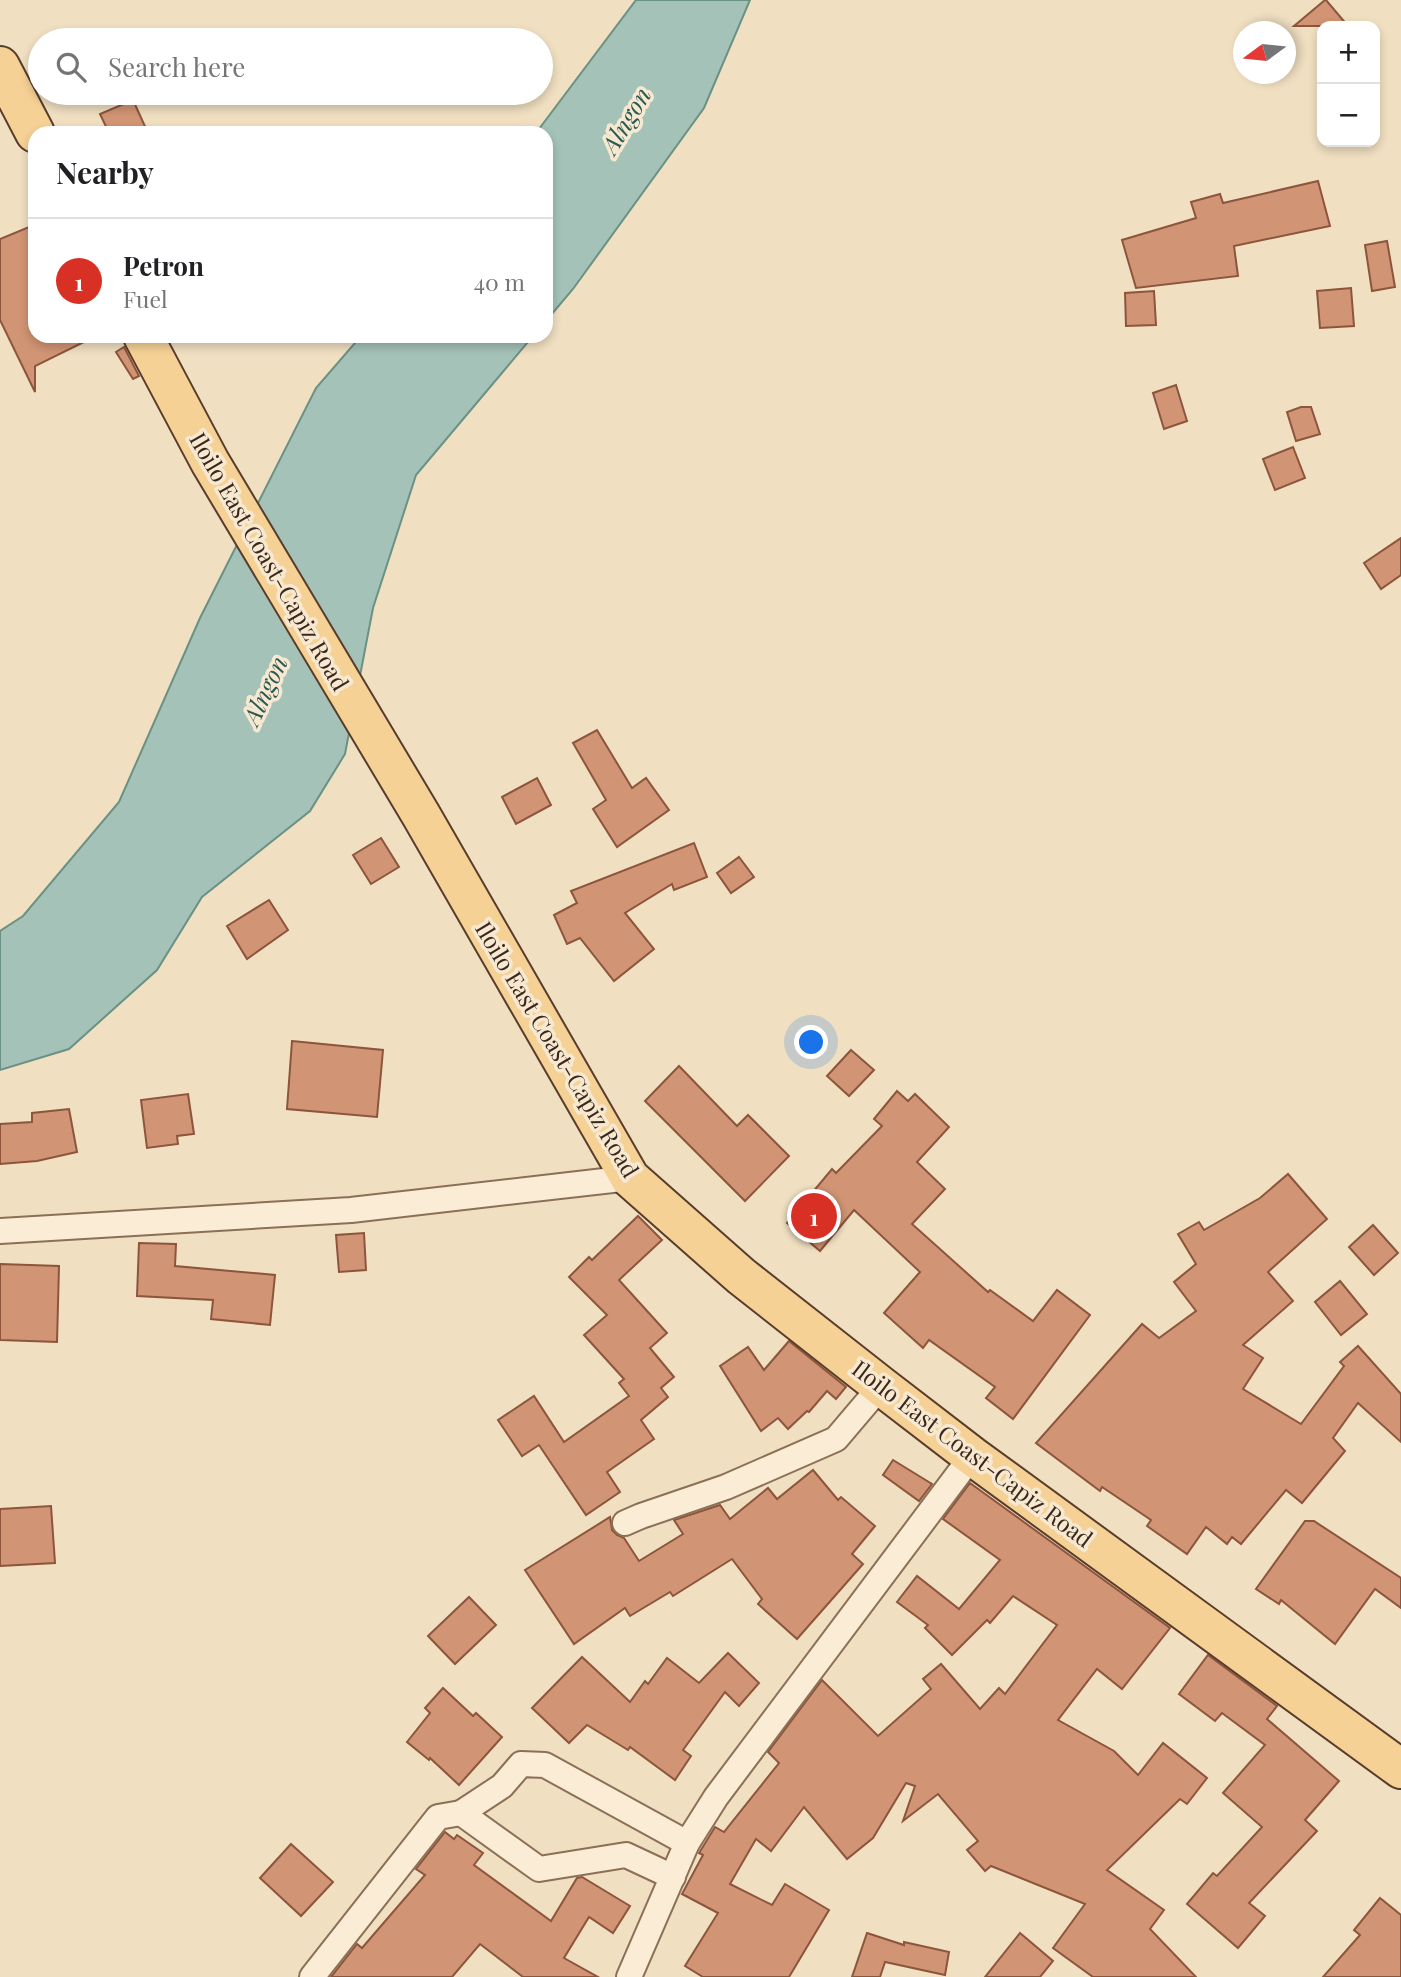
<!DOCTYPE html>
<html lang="en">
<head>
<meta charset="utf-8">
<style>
  body { margin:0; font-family:"Playfair Display",serif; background:#f2f2f2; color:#202124 }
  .controls { position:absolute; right:21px; top:21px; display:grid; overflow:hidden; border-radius:14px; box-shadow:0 4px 10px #0003 }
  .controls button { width:63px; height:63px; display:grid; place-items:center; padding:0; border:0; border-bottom:2px solid #e0e0e0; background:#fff; color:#202124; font:35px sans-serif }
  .compass { position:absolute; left:1233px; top:21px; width:63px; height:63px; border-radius:50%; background:#fff; box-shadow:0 4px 10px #0003; rotate:255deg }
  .you { position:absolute; left:812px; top:1043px; width:24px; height:24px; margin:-18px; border:5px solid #fff; border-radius:50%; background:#1a73e8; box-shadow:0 0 0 10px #1a73e833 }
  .badge { display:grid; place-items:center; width:46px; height:46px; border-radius:50%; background:#d93025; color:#fff; font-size:23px; font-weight:700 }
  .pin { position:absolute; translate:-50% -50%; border:4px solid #fff; box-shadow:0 2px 7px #0006 }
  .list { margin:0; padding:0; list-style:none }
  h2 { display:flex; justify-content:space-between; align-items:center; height:91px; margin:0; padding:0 28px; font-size:30px }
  h2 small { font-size:23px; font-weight:400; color:#757577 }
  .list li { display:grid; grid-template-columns:46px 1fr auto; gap:21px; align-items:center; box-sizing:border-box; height:126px; padding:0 28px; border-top:2px solid #e0e0e0 }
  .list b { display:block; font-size:26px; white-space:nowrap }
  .list p { margin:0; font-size:23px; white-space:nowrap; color:#757577 }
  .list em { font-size:23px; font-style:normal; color:#757577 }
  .icon { flex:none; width:38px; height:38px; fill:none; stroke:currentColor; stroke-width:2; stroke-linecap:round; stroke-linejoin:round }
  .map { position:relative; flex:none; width:1401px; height:1977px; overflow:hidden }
  .search { position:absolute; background:#fff; box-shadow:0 4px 10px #0003; left:28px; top:28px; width:525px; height:77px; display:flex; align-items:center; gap:18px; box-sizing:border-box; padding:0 24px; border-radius:38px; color:#757577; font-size:26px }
  .panel { position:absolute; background:#fff; box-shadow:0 4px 10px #0003; left:28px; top:126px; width:525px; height:217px; border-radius:21px }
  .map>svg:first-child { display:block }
</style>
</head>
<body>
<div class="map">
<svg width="1401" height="1977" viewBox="0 0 1401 1977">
  <rect width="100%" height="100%" fill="#f0dfc1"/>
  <g fill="#a4c2b7" stroke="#6a9184" stroke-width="2">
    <polygon points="636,0 750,0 704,108 573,289 546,321 546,133 536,133"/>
    <polygon points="361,336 533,336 416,475 373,608 345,754 310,811 202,897 157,970 69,1049 0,1070 0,931 23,916 119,802 200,618 316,388"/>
  </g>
  <g fill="#d19474" stroke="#8c553c" stroke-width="2">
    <polygon points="1326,0 1348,26 1294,26 1325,0"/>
    <polygon points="133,100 148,133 109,133 100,114"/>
    <polygon points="1318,181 1330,226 1234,246 1238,276 1136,288 1122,240 1196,218 1191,202 1220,194 1223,203"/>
    <polygon points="29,227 35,242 35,336 96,336 35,366 35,392 0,320 0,239"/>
    <polygon points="1387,241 1395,287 1372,291 1365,245"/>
    <polygon points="1351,288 1354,326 1320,328 1317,291"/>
    <polygon points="1154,291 1156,325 1126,326 1125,293"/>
    <polygon points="124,347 139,376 133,379 116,352"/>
    <polygon points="1176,385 1187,421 1164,429 1153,393"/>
    <polygon points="1301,407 1311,407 1320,434 1296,441 1287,412"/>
    <polygon points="1293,447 1305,478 1275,490 1263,459"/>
    <polygon points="1401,538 1401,575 1381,589 1364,563"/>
    <polygon points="597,730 632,788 646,778 669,810 617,847 593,809 606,800 573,743"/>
    <polygon points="537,778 551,805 516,824 502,797"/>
    <polygon points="381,838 399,867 371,884 353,855"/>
    <polygon points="694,843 707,877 674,890 672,884 625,913 654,949 614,981 580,938 567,944 554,915 577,903 571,891"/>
    <polygon points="739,857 754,877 731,893 717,873"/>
    <polygon points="269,900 288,930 247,959 227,926"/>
    <polygon points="292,1041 383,1050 377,1117 287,1109"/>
    <polygon points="851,1050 874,1070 849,1096 827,1076"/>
    <polygon points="679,1066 737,1126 748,1115 789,1156 745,1201 645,1101"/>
    <polygon points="897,1091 908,1101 915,1094 949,1127 917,1162 945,1189 912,1224 988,1292 990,1290 1033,1321 1057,1290 1090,1315 1013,1419 986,1398 995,1387 929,1340 923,1348 884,1313 920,1272 854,1210 820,1251 787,1223 832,1169 836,1173 882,1126 874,1119"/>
    <polygon points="188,1094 194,1134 177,1136 178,1144 147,1148 141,1100"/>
    <polygon points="69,1109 77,1152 37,1161 0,1164 0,1124 32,1122 32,1113"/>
    <polygon points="1288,1174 1327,1219 1268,1272 1293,1301 1243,1345 1263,1358 1243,1389 1301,1424 1344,1366 1340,1362 1358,1346 1401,1394 1401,1442 1358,1403 1333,1438 1345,1451 1302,1503 1286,1490 1241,1544 1232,1537 1227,1544 1206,1527 1187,1554 1147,1526 1151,1520 1102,1487 1100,1491 1036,1443 1142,1324 1159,1338 1196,1311 1174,1282 1196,1264 1178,1234 1199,1222 1204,1230 1260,1198"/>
    <polygon points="638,1216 662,1240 619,1280 667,1333 650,1348 674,1377 661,1388 668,1397 641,1420 654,1439 607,1472 620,1492 586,1515 539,1445 522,1456 498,1420 534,1396 564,1442 629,1396 619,1383 624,1379 584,1335 607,1315 569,1277 589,1257 592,1260"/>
    <polygon points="1373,1225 1398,1253 1374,1275 1349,1247"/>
    <polygon points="364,1233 366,1270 339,1272 336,1235"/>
    <polygon points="139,1243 176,1244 175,1266 275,1275 270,1325 211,1319 213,1300 137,1296"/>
    <polygon points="0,1264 59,1266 57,1342 0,1340"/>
    <polygon points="1340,1281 1367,1314 1341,1335 1315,1302"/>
    <polygon points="789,1341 846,1387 836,1399 827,1391 809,1412 807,1411 788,1429 778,1418 761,1431 720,1366 748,1347 764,1370"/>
    <polygon points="893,1460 932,1484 919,1501 883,1475"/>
    <polygon points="813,1470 838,1500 841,1497 875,1526 852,1554 863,1564 797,1639 758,1604 762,1599 732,1559 673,1596 670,1592 630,1616 625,1608 574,1644 525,1570 610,1517 612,1530 617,1535 624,1538 639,1561 683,1534 674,1520 720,1505 730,1519 768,1488 777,1499"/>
    <polygon points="970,1483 1170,1628 1122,1689 1097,1669 1058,1720 1114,1751 1138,1775 1163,1743 1207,1778 1187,1804 1180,1799 1107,1870 1164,1910 1150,1929 1196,1977 1093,1977 1053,1948 1085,1904 991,1866 985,1871 967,1850 978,1841 938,1794 903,1821 915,1786 906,1783 873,1838 847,1859 804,1807 771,1851 756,1839 730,1884 772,1905 785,1884 829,1910 789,1977 703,1977 685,1966 718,1913 682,1894 703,1855 699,1853 715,1827 724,1832 779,1763 768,1752 822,1680 878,1736 931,1689 923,1679 941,1664 980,1709 999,1688 1005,1694 1057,1625 1013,1596 990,1623 987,1620 952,1655 925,1628 928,1625 897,1602 917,1576 959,1609 1000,1560 943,1519"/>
    <polygon points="51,1506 55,1563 0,1566 0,1509"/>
    <polygon points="1305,1521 1314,1521 1401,1578 1401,1608 1375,1589 1335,1644 1281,1600 1279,1604 1256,1589"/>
    <polygon points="469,1597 496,1625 455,1664 428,1636"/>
    <polygon points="728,1653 759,1683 739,1706 725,1692 683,1750 691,1756 675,1780 630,1747 628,1750 587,1725 569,1743 532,1708 582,1657 630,1702 645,1681 648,1684 667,1658 699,1683"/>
    <polygon points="1208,1655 1277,1706 1267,1719 1339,1781 1305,1820 1317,1831 1249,1903 1265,1916 1238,1948 1187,1904 1213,1873 1217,1876 1262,1827 1223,1793 1265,1745 1222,1713 1215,1721 1179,1694"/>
    <polygon points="443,1688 473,1716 476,1713 502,1737 459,1785 430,1758 429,1760 407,1742 430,1713 425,1708"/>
    <polygon points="445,1832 454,1839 457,1835 483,1853 474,1865 551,1921 577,1878 582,1877 630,1906 613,1933 589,1917 564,1958 598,1977 523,1977 480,1944 452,1977 331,1977 357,1944 362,1948 425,1875 416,1869"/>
    <polygon points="291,1844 333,1882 301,1916 260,1878"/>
    <polygon points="1380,1898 1401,1915 1401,1977 1323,1977 1360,1935 1354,1930"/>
    <polygon points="867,1933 904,1945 904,1942 949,1952 945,1975 885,1962 880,1977 852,1977"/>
    <polygon points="1020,1933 1053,1961 1040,1977 985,1977"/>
  </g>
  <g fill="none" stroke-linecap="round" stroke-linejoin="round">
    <defs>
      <g id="street">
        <polyline points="0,1231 351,1210 630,1178"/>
        <polyline points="625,1523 641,1516 726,1487 836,1439 881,1386"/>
        <polyline points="673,1877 626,1855 539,1869 461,1813 502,1786 521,1764 545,1765 687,1843"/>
        <polyline points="312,1977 438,1817 461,1813"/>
        <polyline points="629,1977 687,1843 716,1797 972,1456"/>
      </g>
      <g id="primary">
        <polyline points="0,66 35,133"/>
        <polyline points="143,336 210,462 421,815 630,1178 741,1276 881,1386 972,1456 1401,1769"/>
      </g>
    </defs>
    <use href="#street" stroke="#8b6f57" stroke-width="28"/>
    <use href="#primary" stroke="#583d2c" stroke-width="42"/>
    <use href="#street" stroke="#fbecd5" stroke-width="24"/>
    <use href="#primary" stroke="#f6d196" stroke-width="38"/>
  </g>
  <g text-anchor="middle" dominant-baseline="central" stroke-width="7" stroke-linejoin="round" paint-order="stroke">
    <g font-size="23" fill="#3a281c" stroke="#f7e9d1">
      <text transform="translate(270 561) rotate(60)">Iloilo East Coast-Capiz Road</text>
      <text transform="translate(558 1049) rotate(59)">Iloilo East Coast-Capiz Road</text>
      <text transform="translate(973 1453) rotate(37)">Iloilo East Coast-Capiz Road</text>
    </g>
    <g font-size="24" font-style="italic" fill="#2b5a54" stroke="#f7e9d1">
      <text transform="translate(625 120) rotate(-59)">Alngon</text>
      <text transform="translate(264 690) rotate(-65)">Alngon</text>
    </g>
  </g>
</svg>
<div class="controls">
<button>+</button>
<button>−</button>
</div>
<svg class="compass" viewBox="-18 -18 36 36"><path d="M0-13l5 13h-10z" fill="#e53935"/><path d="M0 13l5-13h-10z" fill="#757577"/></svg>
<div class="you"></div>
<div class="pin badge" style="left:814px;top:1216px">1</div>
<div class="search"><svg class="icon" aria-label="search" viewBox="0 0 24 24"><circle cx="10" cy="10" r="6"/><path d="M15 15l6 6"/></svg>Search here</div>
<section class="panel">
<h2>Nearby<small></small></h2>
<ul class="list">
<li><span class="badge">1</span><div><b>Petron</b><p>Fuel</p></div><em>40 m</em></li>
</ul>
</section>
</div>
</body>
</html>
